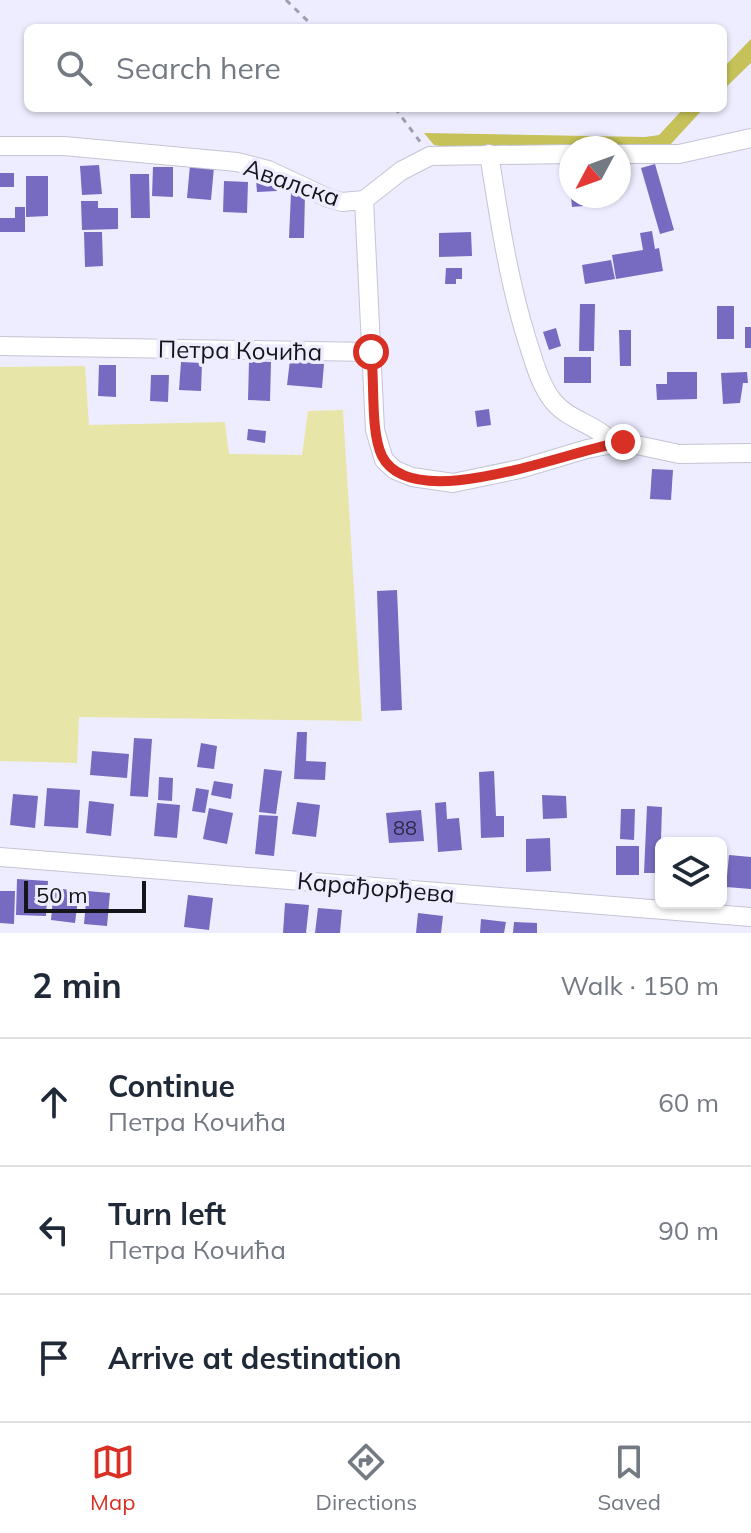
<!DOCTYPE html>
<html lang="en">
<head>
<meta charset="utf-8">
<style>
  body { margin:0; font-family:Mulish,sans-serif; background:#f6f6f7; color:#1f2937 }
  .controls { position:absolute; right:24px; bottom:24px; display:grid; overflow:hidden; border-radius:12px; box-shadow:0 2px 6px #0004 }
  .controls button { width:72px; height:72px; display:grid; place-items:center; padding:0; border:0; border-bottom:2px solid #e0e1e3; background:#fff; color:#1f2937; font:40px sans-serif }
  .compass { position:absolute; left:559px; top:136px; width:72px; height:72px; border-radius:50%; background:#fff; box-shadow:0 2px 6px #0004; rotate:229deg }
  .scale { position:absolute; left:24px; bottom:20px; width:122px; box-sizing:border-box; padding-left:8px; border:4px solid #15141a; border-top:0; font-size:22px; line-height:28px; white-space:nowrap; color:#15141a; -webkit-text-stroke:6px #eeedff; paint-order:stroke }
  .stop { position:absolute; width:24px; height:24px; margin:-18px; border:6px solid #d93025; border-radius:50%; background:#fff }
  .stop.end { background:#d93025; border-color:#fff; box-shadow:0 2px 8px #0008 }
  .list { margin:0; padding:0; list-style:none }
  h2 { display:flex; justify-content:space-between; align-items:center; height:104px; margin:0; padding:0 32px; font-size:34px }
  h2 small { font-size:26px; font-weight:400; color:#747a83 }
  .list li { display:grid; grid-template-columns:52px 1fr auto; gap:24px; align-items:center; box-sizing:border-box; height:128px; padding:0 32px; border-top:2px solid #e0e1e3 }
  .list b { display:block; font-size:30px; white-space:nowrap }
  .list p { margin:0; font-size:26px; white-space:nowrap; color:#747a83 }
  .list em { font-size:26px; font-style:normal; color:#747a83 }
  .icon { flex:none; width:44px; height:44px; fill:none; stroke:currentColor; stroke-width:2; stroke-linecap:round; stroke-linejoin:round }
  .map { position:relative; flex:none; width:751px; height:933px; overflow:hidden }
  .search { position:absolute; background:#fff; box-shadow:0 2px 6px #0004; left:24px; right:24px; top:24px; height:88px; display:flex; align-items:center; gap:20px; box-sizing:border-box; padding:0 28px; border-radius:12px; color:#747a83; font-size:30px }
  .sheet { height:488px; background:#fff }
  nav { display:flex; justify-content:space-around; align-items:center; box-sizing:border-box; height:112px; border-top:2px solid #e0e1e3; background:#fff; font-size:22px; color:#747a83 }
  nav a { display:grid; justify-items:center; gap:4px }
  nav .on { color:#d93025 }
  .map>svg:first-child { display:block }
</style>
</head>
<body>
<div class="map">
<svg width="751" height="933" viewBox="0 0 751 933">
  <rect width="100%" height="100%" fill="#eeedff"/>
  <polygon fill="#e7e6a8" points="85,366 89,425 225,422 229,454 302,455 308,411 343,410 362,721 79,717 77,763 0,761 0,367"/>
  <g fill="#c6c259">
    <polygon points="751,39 751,63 723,90 723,68"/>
    <polygon points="684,108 704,108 669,146 454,148 434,145 424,133 645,137 659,135"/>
  </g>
  <g fill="#766bc0">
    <polygon points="655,164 674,230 660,234 641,168"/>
    <polygon points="99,165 102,194 82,195 80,166"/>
    <polygon points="190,165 214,167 211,200 187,198"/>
    <polygon points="153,167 173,167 173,197 152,196"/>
    <rect x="0" y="173" width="14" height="14"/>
    <polygon points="130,174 149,174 150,218 131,218"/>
    <polygon points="26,176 48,176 48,216 26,217"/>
    <polygon points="276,178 277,191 257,192 256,180"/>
    <polygon points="224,181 248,182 247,213 223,212"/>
    <polygon points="291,193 305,193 304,238 289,238"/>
    <polygon points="571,196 593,196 594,205 572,207"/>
    <polygon points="81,201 98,201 98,208 118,208 118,229 82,230"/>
    <polygon points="15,207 25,207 25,232 0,232 0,218 15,218"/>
    <polygon points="652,231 655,249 659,248 663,271 616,279 612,255 643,250 640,233"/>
    <polygon points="84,232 102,232 103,266 85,267"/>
    <polygon points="471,232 472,256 439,257 439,233"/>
    <polygon points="611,260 615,279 585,284 582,265"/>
    <polygon points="446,268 462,268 462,279 456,279 456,284 445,284"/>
    <polygon points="580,304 595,304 594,351 579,351"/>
    <rect x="717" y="306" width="17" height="33"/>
    <rect x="745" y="327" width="6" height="21"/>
    <polygon points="556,328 561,346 549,350 543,332"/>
    <polygon points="619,330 631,330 631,366 620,366"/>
    <rect x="564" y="357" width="27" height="26"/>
    <polygon points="290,360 324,364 322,388 287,385"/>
    <polygon points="249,361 271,362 270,401 248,400"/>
    <polygon points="181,362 202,363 201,391 179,390"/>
    <polygon points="99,365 116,365 116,397 98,396"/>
    <polygon points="667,372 697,372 697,399 657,400 656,384 667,384"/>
    <polygon points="747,372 748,383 743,383 740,403 723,404 721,373"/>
    <polygon points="151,375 169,375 168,402 150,401"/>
    <polygon points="489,409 491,425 477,427 475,411"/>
    <polygon points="248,429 266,431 265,443 247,440"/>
    <polygon points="652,469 673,470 671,500 650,499"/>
    <polygon points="397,590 402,710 381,711 377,591"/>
    <polygon points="297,732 307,732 306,761 326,762 325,780 294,779"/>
    <polygon points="134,738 152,739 148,797 130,796"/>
    <polygon points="201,743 217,746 214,769 197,767"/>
    <polygon points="92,751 129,754 127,778 90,775"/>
    <polygon points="264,769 282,771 276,814 259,812"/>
    <polygon points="494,771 496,816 504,816 504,837 481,838 479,772"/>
    <polygon points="159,777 173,778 172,801 158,800"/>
    <polygon points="214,781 233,784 231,799 211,795"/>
    <polygon points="47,788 80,790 78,828 44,826"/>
    <polygon points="196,788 209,790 205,813 192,811"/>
    <polygon points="13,794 38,796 35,828 10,825"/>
    <polygon points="542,795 566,796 567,818 543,819"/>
    <polygon points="89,801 114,804 111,836 86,833"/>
    <polygon points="297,802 320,805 316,837 292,834"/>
    <polygon points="446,802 447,819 459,818 462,850 438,852 435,803"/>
    <polygon points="157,803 180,805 177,838 154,836"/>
    <polygon points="647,806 662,807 660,873 644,873"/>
    <polygon points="209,808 233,813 227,844 203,839"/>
    <polygon points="621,809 635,809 634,840 620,839"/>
    <polygon points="421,810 424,841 389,843 386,813"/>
    <polygon points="259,815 278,816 274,856 255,854"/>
    <polygon points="550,838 551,871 526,872 526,839"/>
    <rect x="616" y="846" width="23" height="29"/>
    <polygon points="729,855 751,857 751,889 726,887"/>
    <polygon points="17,879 48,881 46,916 16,915"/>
    <polygon points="54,888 79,891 75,923 51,920"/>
    <polygon points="0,891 15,891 14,924 0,923"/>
    <polygon points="87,891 110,893 107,926 84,924"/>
    <polygon points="188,895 213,898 209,930 184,927"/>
    <polygon points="285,903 309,905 306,933 283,933"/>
    <polygon points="318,908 342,910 340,933 315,933"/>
    <polygon points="418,913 443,916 441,933 416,933"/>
    <polygon points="481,919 506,922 504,933 480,933"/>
    <polygon points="514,922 537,923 537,933 513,933"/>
  </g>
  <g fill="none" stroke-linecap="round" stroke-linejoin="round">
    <defs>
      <g id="minor">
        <polyline points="0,146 64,146 237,162 268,170 328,198 342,202 364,200 401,171 430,156 571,154"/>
        <path d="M489,154C499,217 508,279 527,340C534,361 539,383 553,401C569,421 597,424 612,443"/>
        <polyline points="619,154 679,154 751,138"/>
        <polyline points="364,200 375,430 384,460 395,470 412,477 453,483 520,469 587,449 623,442 679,454 751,453"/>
        <polyline points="0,346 371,352"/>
        <polyline points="0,857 751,917"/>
      </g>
    </defs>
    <use href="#minor" stroke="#c5c4d5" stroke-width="20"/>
    <g stroke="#9f9eac" stroke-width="3" stroke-dasharray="6 6" stroke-linecap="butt">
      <polyline points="286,0 315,28"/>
      <polyline points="395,108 421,143"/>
    </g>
    <use href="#minor" stroke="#fff" stroke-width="18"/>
  </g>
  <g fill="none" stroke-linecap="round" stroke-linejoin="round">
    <path stroke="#d93025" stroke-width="10" d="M371,352C375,381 370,431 382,456C413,517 572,449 623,442"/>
  </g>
  <g text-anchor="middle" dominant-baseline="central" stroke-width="7" stroke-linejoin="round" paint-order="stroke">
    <g font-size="20" fill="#2d2a44">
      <text x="405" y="827">88</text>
    </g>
    <g font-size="24" fill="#15141a" stroke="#eeedff">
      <text transform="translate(292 182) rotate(19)">Авалска</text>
      <text transform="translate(240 350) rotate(1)">Петра Кочића</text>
      <text transform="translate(376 887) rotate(5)">Карађорђева</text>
    </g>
  </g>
</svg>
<div class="controls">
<button><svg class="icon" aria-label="layers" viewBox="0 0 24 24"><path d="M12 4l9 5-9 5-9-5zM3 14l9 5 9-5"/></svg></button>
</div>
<svg class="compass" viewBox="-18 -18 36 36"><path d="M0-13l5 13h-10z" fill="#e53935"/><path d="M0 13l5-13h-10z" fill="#747a83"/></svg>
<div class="scale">50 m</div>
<div class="stop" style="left:371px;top:352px"></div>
<div class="stop end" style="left:623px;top:442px"></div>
<div class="search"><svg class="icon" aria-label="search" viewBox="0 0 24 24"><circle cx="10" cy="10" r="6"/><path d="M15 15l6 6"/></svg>Search here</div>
</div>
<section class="sheet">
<h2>2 min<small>Walk · 150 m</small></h2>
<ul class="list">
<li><svg class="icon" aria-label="ahead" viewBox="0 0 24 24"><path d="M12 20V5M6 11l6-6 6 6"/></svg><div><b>Continue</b><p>Петра Кочића</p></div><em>60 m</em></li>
<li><svg class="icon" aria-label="left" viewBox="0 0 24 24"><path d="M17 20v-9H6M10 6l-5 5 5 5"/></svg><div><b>Turn left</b><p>Петра Кочића</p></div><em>90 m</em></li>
<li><svg class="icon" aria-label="arrive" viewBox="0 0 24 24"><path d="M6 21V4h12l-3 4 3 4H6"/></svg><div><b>Arrive at destination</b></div></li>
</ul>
</section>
<nav>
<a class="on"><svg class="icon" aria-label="map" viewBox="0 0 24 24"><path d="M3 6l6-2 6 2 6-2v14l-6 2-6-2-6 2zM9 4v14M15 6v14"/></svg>Map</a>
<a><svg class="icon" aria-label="directions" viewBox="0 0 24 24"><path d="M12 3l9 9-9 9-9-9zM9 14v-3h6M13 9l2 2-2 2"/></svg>Directions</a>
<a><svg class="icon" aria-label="saved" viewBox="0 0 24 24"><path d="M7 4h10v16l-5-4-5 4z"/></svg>Saved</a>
</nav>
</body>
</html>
